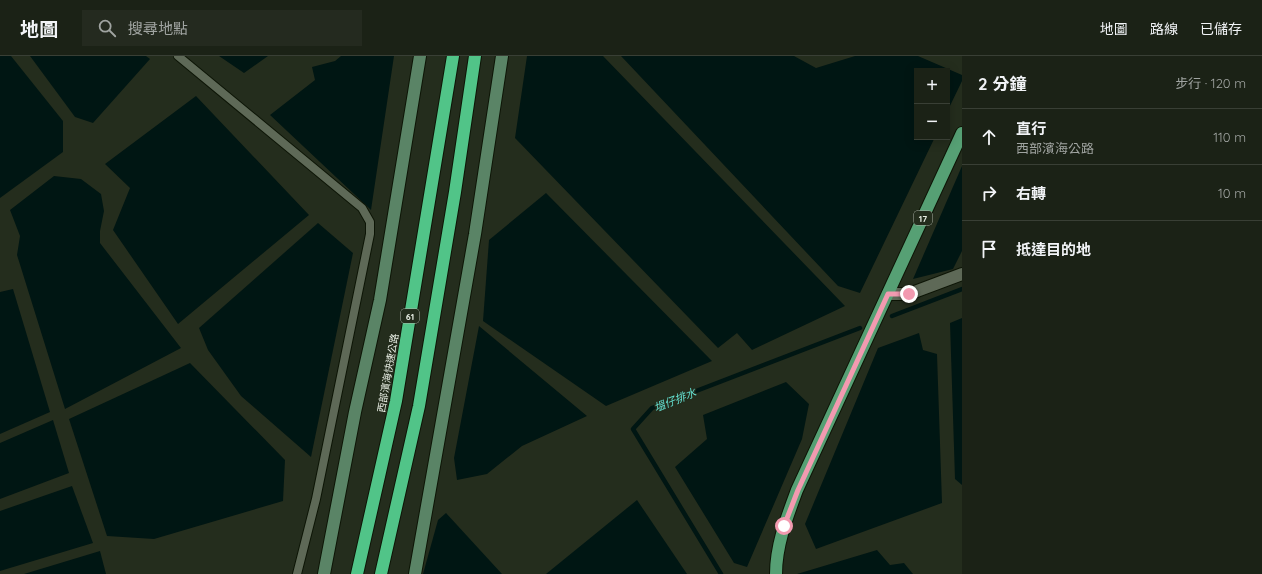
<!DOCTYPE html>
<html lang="zh-TW">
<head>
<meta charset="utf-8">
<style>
  body { margin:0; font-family:Quicksand,"Noto Sans TC",sans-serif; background:#242a1f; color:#f1f3f6 }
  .controls { position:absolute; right:12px; top:12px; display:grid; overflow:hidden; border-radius:0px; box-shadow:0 2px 10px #0003 }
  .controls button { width:36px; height:36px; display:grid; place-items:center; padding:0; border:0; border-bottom:1px solid #393f35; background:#1b2216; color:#f1f3f6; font:20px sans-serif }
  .stop { position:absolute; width:12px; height:12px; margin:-9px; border:3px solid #f29ab0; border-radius:50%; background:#fff }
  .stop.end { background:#f29ab0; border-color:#fff; box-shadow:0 1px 4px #0008 }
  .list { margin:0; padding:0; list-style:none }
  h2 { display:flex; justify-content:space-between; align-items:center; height:52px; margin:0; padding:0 16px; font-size:17px }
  h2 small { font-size:13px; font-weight:400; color:#a0a4a1 }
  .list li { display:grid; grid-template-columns:26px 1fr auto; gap:12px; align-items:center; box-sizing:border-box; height:56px; padding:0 16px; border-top:1px solid #393f35 }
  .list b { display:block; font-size:15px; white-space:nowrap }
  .list p { margin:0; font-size:13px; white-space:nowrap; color:#a0a4a1 }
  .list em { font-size:13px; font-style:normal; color:#a0a4a1 }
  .icon { flex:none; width:22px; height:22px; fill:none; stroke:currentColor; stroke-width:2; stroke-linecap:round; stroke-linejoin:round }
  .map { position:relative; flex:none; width:962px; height:518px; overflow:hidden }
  header { display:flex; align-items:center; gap:24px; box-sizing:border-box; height:56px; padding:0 20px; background:#1b2216; border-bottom:1px solid #393f35 }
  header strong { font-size:19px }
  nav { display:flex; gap:22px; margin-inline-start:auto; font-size:14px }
  .search { width:280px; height:36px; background:#242a1f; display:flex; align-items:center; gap:10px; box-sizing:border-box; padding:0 14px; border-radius:0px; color:#a0a4a1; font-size:15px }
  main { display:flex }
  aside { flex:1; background:#1b2216 }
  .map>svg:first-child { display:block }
</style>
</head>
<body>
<header>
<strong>地圖</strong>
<div class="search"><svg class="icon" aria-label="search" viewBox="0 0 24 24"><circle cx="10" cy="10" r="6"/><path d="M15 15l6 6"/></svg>搜尋地點</div>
<nav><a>地圖</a><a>路線</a><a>已儲存</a></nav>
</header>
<main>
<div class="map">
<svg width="962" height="518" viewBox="0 0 962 518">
  <rect width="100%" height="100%" fill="#242d1d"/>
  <g fill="#001613">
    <polygon points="0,0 11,0 63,65 63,96 0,142"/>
    <polygon points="30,0 146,0 150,3 93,67 75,61"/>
    <polygon points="219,0 268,0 244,17"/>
    <polygon points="341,0 394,0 371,154 270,59 315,24 312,11 335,5"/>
    <polygon points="527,0 603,0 845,250 752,294 737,277 718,292 515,82"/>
    <polygon points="621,0 794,0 816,12 855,0 918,0 962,19 962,25 947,56 947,15 917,15 917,81 935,81 860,237 838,230"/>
    <polygon points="196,40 309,159 178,268 113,174 130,132 105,108"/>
    <polygon points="962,110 962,195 953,213 913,223"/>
    <polygon points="54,120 81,123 101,138 104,155 100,175 100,187 181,292 65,353 17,199 20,180 10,154"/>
    <polygon points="546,137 712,305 606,350 483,265 489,184"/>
    <polygon points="318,167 353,197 311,401 241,340 208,294 199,272"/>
    <polygon points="13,233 50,356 0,378 0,236"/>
    <polygon points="962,262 962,429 955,423 950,267"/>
    <polygon points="479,270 587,360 522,390 487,418 457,424 454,402"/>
    <polygon points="919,277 923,294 937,298 942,447 816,493 805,468 878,292"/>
    <polygon points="190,307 285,404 283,445 154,483 107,480 69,363"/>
    <polygon points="786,326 809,348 802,383 747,511 734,507 675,411 707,383 703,359"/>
    <polygon points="53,364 69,417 0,443 0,387"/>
    <polygon points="72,430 93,487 0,515 0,455"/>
    <polygon points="637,444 687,518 546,518"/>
    <polygon points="446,457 502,518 423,518 438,464"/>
    <polygon points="877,494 890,509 904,507 913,518 797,518"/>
    <polygon points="100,495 106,518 24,518"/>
  </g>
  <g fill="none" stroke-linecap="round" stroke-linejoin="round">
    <g stroke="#001613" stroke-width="4.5">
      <polyline points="892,260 962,233"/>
      <polyline points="721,518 633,373 652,352 860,272"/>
    </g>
    <defs>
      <polyline id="lane" points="178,0 362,152 370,166 370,178 316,443 297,518"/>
      <polyline id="street" points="888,238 909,238 962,218"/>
      <g id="secondary">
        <polyline points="324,518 355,356 380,244 420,0"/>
        <polyline points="415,518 475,178 502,0"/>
      </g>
      <path id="primary" d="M776,518C776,489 787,461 797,434L962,77"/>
      <g id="highway">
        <polyline points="357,518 396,345 453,0"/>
        <polyline points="381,518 419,350 455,136 475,0"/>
      </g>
    </defs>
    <use href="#lane" stroke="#0d1506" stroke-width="10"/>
    <use href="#street" stroke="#0d1506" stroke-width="14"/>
    <use href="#secondary" stroke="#0d1506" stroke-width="14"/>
    <use href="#primary" stroke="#0d1506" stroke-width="14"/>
    <use href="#highway" stroke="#0d1506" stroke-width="14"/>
    <use href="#lane" stroke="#5e6957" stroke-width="8"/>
    <use href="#street" stroke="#5e6957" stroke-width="12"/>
    <use href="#secondary" stroke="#5a8466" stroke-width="12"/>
    <use href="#primary" stroke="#56a074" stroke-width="12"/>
    <use href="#highway" stroke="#51c488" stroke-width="12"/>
  </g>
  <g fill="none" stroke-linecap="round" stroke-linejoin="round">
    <polyline stroke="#f29ab0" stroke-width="5" points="784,470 798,434 888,238 909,238"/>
  </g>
  <g text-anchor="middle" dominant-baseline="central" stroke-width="3" stroke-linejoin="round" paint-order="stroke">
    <g fill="#242d1d" stroke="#acb3a8" stroke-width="1">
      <rect x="914" y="155" width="18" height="14" rx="3"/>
      <rect x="401" y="253" width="18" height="14" rx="3"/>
    </g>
    <g font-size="9" font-weight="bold" fill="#e7ede3">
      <text x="923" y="162">17</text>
      <text x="410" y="260">61</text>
    </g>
    <g font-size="10" fill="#e7ede3" stroke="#242d1d">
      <text transform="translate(388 317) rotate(-80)">西部濱海快速公路</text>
    </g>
    <g font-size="11" font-style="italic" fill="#65e1d1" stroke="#242d1d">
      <text transform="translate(675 344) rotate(-22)">塭仔排水</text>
    </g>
  </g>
</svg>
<div class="controls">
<button>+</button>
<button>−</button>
</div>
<div class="stop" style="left:784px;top:470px"></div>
<div class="stop end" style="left:909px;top:238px"></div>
</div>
<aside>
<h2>2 分鐘<small>步行 · 120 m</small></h2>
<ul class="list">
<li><svg class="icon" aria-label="ahead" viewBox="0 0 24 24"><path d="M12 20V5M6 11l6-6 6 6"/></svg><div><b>直行</b><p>西部濱海公路</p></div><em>110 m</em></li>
<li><svg class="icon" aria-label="right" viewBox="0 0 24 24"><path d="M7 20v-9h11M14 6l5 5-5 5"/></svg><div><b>右轉</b></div><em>10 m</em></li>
<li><svg class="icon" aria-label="arrive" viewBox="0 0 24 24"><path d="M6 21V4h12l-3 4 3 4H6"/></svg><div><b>抵達目的地</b></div></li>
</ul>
</aside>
</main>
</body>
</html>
